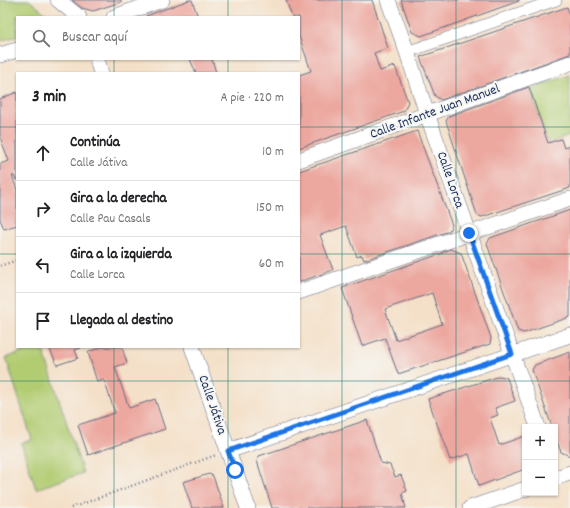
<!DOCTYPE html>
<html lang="es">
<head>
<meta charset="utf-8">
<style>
  body { margin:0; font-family:Dekko,sans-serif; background:#f6f6f6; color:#202124 }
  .controls { position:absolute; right:12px; bottom:12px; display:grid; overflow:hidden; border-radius:0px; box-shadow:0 1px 3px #0004 }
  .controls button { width:36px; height:36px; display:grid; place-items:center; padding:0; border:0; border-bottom:1px solid #e0e0e0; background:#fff; color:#202124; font:20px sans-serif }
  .stop { position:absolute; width:12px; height:12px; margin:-9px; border:3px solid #1a73e8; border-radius:50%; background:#fff }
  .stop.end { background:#1a73e8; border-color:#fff; box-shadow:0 1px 4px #0008 }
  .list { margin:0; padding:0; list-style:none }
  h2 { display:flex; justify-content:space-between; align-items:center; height:52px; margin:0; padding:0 16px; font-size:17px }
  h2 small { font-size:13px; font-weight:400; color:#757577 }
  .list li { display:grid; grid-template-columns:26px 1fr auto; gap:12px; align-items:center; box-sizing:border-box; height:56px; padding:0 16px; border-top:1px solid #e0e0e0 }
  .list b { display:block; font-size:15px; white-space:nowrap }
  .list p { margin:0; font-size:13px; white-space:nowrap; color:#757577 }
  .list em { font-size:13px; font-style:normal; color:#757577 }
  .icon { flex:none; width:22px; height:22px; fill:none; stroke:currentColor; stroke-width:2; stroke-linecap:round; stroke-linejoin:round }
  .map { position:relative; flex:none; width:570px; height:508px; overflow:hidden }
  .search { position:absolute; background:#fff; box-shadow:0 1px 3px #0004; left:16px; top:16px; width:284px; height:44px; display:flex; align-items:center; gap:10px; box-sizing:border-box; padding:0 14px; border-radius:0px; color:#757577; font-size:15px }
  .panel { position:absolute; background:#fff; box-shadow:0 1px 3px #0004; left:16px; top:72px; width:284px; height:276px; border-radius:0px }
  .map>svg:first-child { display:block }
</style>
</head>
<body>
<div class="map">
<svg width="570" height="508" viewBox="0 0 570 508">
  <rect width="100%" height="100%" fill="#f6f6f2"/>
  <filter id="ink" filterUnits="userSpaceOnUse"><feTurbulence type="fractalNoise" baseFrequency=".025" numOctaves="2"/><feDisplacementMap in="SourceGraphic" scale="8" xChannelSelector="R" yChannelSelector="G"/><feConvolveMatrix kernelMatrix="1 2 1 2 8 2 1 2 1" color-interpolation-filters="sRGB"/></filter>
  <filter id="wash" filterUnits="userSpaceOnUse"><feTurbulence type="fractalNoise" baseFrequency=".012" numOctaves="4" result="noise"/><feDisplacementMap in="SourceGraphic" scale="16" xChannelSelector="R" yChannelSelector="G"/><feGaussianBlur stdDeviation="0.9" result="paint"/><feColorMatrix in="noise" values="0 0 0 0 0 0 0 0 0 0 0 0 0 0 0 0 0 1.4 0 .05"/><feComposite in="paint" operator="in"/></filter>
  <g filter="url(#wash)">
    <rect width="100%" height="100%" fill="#f4e0c8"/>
    <g fill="#b2cc72" stroke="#667e68">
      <polygon points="0,0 29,0 50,17 17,17 17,36 0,41"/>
      <polygon points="570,75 570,136 548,143 530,89"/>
      <polygon points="37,347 42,347 83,473 36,489 21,443 32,440 6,358"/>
    </g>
    <g id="blocks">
      <g fill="#eca79f" fill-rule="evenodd">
        <polygon points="72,0 121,0 121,2 93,11 82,8"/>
        <polygon points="189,0 192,0 198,17 146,17 146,16"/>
        <polygon points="286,0 372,0 388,48 374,53 380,71 395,66 408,102 404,111 299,148 299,75 311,71 299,36 299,17 292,17"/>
        <polygon points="401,0 519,0 519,1 421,36 412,32"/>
        <polygon points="567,7 570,16 570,54 441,100 435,96 420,57"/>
        <polygon points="190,59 212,59 216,73 196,73"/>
        <polygon points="529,87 548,143 561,139 564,148 570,146 570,188 482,217 477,215 446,121 449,116"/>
        <polygon points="17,92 17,180 16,180 14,176 12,176 17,190 17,225 4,229 0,219 0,164 9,161 0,137 0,99"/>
        <polygon points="417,131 452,225 449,231 364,260 362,255 357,257 346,226 320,235 333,270 299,282 299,171"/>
        <polygon points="570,210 570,317 524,333 518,331 487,244 490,238"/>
        <path d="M451,249L461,253L491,338L490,344L398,374L385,338L362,346L342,288L443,253V252ZM432,293L442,324L396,340L385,309Z"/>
        <polygon points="49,347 81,347 81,348 75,350 78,358 57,365"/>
        <polygon points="102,347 122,347 127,363 115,367 129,408 155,399 165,429 88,455 78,425 115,413 104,380 97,382 88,352"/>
        <polygon points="570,352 570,456 561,452 555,436 555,427 552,427 532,370 535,365"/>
        <polygon points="500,376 507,378 515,401 495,408 498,415 490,418 499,445 525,436 525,469 479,486 469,454 450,460 428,399"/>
        <polygon points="367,420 381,463 390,465 395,477 401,475 407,491 402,493 406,508 272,508 257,461 259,456"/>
        <polygon points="209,474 213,476 224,508 192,508 183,482"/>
      </g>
    </g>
  </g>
  <g filter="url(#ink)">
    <use href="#blocks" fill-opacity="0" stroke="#676d83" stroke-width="1"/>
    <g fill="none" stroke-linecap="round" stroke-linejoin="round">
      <defs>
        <polyline id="pedestrian" points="407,52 556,0"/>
        <g id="minor">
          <polyline points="58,0 79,17"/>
          <polyline points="388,0 407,52 427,114 538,427"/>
          <polyline points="114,17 162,0"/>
          <polyline points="0,55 17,50"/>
          <polyline points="97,59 101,73"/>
          <polyline points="299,160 570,63"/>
          <polyline points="299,292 570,199"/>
          <polyline points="192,347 248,508"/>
          <polyline points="228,451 570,335"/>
          <polyline points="555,478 570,473"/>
          <polyline points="470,508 525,489"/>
        </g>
      </defs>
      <use href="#pedestrian" stroke="#676d83" stroke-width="12"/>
      <use href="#minor" stroke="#676d83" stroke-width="16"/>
      <g stroke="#676d83" stroke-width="2.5" stroke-dasharray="1 3" stroke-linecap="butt">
        <polyline points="0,266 17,260"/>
        <polyline points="71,508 216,455"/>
      </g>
      <use href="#pedestrian" stroke="#fff" stroke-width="11"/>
      <use href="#minor" stroke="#fff" stroke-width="15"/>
    </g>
  </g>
  <g fill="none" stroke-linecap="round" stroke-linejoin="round" filter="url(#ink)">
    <polyline stroke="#1a73e8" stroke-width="5" points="235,470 228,451 512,354 469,233"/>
  </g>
  <path fill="none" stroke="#0f766e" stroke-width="1" stroke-opacity="0.55" d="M114,0V17M228,0V17M342,0V508M456,0V508M114,59V73M228,59V73M0,127H17M299,127H570M0,254H17M299,254H570M114,347V508M228,347V508M0,381H570"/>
  <g text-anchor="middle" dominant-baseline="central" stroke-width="4" stroke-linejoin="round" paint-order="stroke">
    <g font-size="14" fill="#1b2f5e" stroke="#f6f6f2">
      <text transform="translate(435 112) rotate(-20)">Calle Infante Juan Manuel</text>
      <text transform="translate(450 180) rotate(71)">Calle Lorca</text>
      <text transform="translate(212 405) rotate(71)">Calle Játiva</text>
    </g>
  </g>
</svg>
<div class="controls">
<button>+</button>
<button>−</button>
</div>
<div class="stop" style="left:235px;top:470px"></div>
<div class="stop end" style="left:469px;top:233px"></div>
<div class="search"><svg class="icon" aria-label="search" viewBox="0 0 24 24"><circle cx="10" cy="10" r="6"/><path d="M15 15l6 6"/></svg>Buscar aquí</div>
<section class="panel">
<h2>3 min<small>A pie · 220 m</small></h2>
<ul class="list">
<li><svg class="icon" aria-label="ahead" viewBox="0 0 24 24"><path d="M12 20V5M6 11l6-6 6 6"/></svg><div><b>Continúa</b><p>Calle Játiva</p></div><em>10 m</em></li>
<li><svg class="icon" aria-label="right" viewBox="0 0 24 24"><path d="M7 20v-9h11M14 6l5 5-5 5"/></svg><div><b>Gira a la derecha</b><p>Calle Pau Casals</p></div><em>150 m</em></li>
<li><svg class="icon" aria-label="left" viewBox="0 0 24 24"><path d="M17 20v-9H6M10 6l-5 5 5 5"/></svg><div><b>Gira a la izquierda</b><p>Calle Lorca</p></div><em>60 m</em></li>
<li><svg class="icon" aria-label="arrive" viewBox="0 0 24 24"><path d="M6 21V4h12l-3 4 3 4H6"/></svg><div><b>Llegada al destino</b></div></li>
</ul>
</section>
</div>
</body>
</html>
